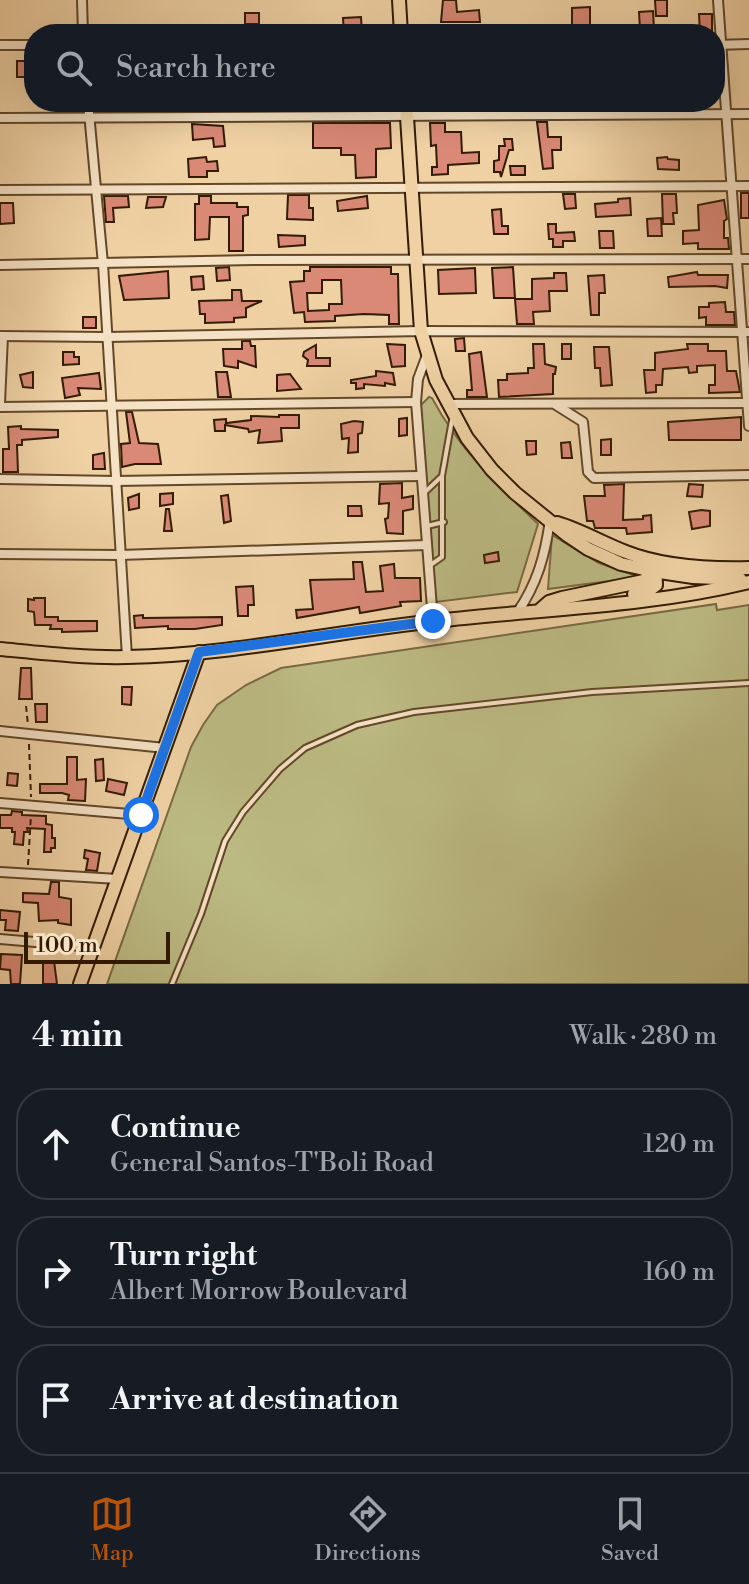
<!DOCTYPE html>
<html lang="en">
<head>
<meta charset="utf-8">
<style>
  body { margin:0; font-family:"Libre Bodoni",serif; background:#242831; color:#f1f3f6 }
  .scale { position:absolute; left:24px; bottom:20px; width:146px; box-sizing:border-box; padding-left:8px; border:4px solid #331b00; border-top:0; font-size:22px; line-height:28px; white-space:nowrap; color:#331b00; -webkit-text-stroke:6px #f5e1c4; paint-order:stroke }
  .stop { position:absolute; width:24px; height:24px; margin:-18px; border:6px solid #1a73e8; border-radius:50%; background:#fff }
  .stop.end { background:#1a73e8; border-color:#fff; box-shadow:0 2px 8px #0008 }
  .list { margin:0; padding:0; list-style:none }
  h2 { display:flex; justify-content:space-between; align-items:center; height:104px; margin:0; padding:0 32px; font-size:34px }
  h2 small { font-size:26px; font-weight:400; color:#9ea1a6 }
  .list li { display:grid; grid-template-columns:52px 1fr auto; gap:24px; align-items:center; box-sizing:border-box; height:112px; margin:0 16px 16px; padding:0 16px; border:2px solid #363941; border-radius:32px }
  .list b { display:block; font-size:30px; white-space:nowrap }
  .list p { margin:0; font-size:26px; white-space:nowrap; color:#9ea1a6 }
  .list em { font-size:26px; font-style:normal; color:#9ea1a6 }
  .icon { flex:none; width:44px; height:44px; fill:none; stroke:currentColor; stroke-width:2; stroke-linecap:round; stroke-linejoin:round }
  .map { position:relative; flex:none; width:749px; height:984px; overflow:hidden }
  .search { position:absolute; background:#171b24; box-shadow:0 8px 32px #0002; left:24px; right:24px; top:24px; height:88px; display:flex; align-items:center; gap:20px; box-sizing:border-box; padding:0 28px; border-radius:32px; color:#9ea1a6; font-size:30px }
  .sheet { height:488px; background:#171b24 }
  nav { display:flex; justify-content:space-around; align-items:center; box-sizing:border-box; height:112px; border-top:2px solid #363941; background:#171b24; font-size:22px; color:#9ea1a6 }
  nav a { display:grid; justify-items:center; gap:4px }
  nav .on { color:#b45309 }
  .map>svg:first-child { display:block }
</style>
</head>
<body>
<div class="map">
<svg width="749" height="984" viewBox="0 0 749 984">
  <rect width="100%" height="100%" fill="#efd1a4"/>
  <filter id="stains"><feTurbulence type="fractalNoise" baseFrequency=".0025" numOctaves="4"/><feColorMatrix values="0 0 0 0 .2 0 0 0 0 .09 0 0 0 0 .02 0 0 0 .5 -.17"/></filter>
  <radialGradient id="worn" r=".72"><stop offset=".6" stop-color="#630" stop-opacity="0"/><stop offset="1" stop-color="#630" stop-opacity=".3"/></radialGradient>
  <g fill="#bcba83" stroke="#786a42" stroke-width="2">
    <path d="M429,397L432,398C459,449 497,485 538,524L517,592L436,602L419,415L421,405Z"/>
    <polygon points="552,535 599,563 640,577 548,589"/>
    <polygon points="716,604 717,610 749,605 749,984 107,984 191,747 203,725 217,705 246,685 281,668"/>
  </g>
  <g fill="#d98976" stroke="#331b00" stroke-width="2" fill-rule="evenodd">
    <polygon points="443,0 456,0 457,12 479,10 480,22 441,22"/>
    <polygon points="655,0 667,0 667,16 656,16"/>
    <polygon points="590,7 590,31 572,31 572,8"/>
    <polygon points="653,11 654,29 640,30 639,12"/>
    <rect x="245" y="13" width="14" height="11"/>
    <polygon points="699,14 712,14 712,33 700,34"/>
    <polygon points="361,17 362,34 344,34 343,18"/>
    <polygon points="17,61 34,61 34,70 27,70 27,77 17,77"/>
    <polygon points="340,102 372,102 373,109 340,109"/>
    <polygon points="537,122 547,122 548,137 561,137 561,150 552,150 553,168 543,169"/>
    <polygon points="313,123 390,123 391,148 376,149 376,177 356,178 355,155 341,155 341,148 313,148"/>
    <polygon points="430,123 445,123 445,132 461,132 462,153 479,152 479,163 448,165 448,174 432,175 432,167 437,167 436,145 431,146"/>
    <polygon points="192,124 223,126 225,146 214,147 213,138 193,140"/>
    <polygon points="504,139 512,139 513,150 509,150 501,177 500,172 494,172 494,161 499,160 499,146 505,146"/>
    <polygon points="206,157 207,162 217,161 218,171 207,171 207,177 189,177 188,159"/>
    <polygon points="667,157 668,159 679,160 679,170 658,169 657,158"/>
    <polygon points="510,166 525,166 525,175 511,175"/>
    <rect x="741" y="193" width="8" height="25"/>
    <polygon points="563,194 575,194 576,208 565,209"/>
    <polygon points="662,194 676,194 677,213 673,213 674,224 663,224"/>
    <polygon points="288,195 309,195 309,208 313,208 313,220 287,219"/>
    <polygon points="104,196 128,196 129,207 113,208 114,222 106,222"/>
    <polygon points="199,196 211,196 211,203 237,203 237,207 248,207 248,215 243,216 243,251 229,251 229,217 210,217 209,239 195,240 195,204 199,204"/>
    <polygon points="367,196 368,208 338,211 337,201"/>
    <polygon points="148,197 166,197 163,207 146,208"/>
    <polygon points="630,198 631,215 596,217 595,204 618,202 618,199"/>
    <polygon points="724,200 727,219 724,221 724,238 728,238 729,249 698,249 698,243 683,244 683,231 699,230 698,205"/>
    <polygon points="0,203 13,203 14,223 0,224"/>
    <polygon points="501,209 502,226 508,226 508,234 494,234 492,210"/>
    <polygon points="661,218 662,236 648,236 647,219"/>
    <polygon points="548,224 556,224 556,233 574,232 575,241 563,241 563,247 553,247 553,239 549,239"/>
    <polygon points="599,231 613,231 614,248 600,248"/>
    <polygon points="278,235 305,236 305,245 279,247"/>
    <polygon points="229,267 230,280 217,281 216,268"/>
    <path d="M310,267H391V274H398L399,324H389V315L364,314L335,316V321L305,322L304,312L294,313L290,282L304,281V271H310ZM322,280H341L342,304H329V310L308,311L307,293H322Z"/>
    <polygon points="513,267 515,298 494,298 492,268"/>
    <polygon points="475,268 476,293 439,294 438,270"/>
    <polygon points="168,271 169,298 124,300 119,276"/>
    <polygon points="697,272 698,275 728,275 727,288 715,286 669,287 668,277"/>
    <polygon points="554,273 566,273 567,291 549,291 550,311 533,312 534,324 517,324 515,299 532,299 532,279 554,278"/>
    <polygon points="604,275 605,293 599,293 599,315 591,315 588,276"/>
    <polygon points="203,276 204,289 192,290 191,277"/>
    <polygon points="232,290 241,290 242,301 262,301 246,308 246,317 234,318 234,322 205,323 205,314 200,314 199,301 232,300"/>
    <polygon points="725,302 726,312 734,312 735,325 706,325 706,317 699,318 699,307 709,307 709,303"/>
    <rect x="83" y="317" width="13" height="11"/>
    <polygon points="464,338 465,351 456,351 455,339"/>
    <polygon points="242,341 250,341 251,346 255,346 256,367 238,361 238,368 224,366 223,349 242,349"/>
    <polygon points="387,344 405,345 405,366 392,367"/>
    <polygon points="533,344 544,344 545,364 556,367 555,374 553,374 553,394 499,397 498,380 507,380 507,374 528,373 528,368 534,368"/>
    <rect x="562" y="344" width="9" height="15"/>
    <polygon points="687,344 708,344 708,351 726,351 727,371 736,371 740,392 709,393 709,385 715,385 715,365 697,366 697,372 689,373 688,367 663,369 662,385 656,385 656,392 646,393 644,370 655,370 655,353 688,349"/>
    <polygon points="316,345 316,358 330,358 330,366 307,366 308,360 303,356 304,352"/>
    <polygon points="594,347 609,347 612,385 601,386 600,368 595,368"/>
    <polygon points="63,352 74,352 74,357 79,357 79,364 63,365"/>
    <polygon points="481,352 487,397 467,397 467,390 472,390 469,354"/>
    <polygon points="376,371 393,373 395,385 385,383 385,386 364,384 364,388 356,389 356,383 351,383 351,380 376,376"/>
    <polygon points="33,372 33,388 23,387 20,375"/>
    <polygon points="216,372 227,372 231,397 218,397"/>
    <polygon points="99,373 101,389 78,388 80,395 65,398 62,378"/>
    <polygon points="290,374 301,389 277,391 277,375"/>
    <polygon points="126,412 132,412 139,443 158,444 161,464 135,464 122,467 121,444 130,443"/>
    <polygon points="279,415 299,415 299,428 281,428 282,441 258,443 260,430 249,432 248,429 225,425 225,431 215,431 214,420 226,419 226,423 251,420 251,416 279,417"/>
    <polygon points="741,417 741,440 669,440 668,422"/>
    <polygon points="407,418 407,435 399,436 399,419"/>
    <polygon points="354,421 363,422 362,433 358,434 358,452 348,453 349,438 342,439 341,424"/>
    <polygon points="21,426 21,429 58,430 58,437 22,440 22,445 17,445 18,472 3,472 3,449 9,449 8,427"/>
    <polygon points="611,439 611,455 601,455 601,440"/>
    <polygon points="526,441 536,441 536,454 527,455"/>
    <polygon points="570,442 572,458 562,458 561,443"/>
    <polygon points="104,453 105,469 93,469 93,455"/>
    <polygon points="402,483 402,498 413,496 413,509 403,511 403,534 387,533 385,519 388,518 389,503 379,504 380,484"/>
    <polygon points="624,484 623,520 643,519 643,516 651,515 652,532 627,534 626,528 595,528 593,521 587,521 584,496 605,496 604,485"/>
    <polygon points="689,484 703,485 702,497 687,496"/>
    <polygon points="173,493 173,504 160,506 160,494"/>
    <polygon points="139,494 139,508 129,510 128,498"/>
    <polygon points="228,495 231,521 224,523 221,496"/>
    <polygon points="348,506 361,506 362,516 348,516"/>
    <polygon points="166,509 169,509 172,531 164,531"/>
    <polygon points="701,510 710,511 710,526 692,529 689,512"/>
    <polygon points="498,552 499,561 485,563 484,555"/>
    <polygon points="353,562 362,562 366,592 383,591 380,566 394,564 395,578 420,578 421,601 400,602 401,606 360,613 359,607 297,618 296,610 313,609 310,580 354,579"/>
    <polygon points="253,586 254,605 248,605 248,616 238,616 236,587"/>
    <polygon points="34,598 45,598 45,617 58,617 58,621 97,621 97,631 62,632 62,629 50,629 51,625 35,625 34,612 28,611 28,599 34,600"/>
    <polygon points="143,615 143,618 222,617 222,625 195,629 168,629 168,626 135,628 134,616"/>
    <polygon points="21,668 31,668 32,699 19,699"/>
    <polygon points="122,687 132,687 131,705 122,704"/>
    <polygon points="35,704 47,704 47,722 36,722"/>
    <polygon points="67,757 77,757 77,780 86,779 85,801 68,800 69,795 62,793 40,793 40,784 67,784"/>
    <polygon points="103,759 104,780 96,781 95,760"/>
    <polygon points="8,773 18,774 17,786 7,785"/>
    <polygon points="108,779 127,783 124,795 106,791"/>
    <polygon points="12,811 22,812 22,815 46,816 46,824 52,825 52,838 55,838 55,848 51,848 51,852 44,852 45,829 27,828 28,832 24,832 23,845 14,844 15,832 12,832 12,828 0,828 0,815 11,815"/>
    <polygon points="85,850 100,853 97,871 86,870 88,859 84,858"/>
    <polygon points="51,882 59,882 59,897 71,899 71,925 58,923 58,920 39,921 38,903 23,902 23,893 49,894"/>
    <polygon points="0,910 20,912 18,931 5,930 6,920 0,920"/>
    <polygon points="1,954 22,955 20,984 11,984 10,970 0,969"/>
    <polygon points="43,961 54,961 57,984 43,984"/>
  </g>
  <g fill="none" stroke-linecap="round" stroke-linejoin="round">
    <defs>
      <g id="lane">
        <polyline points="424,493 441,477"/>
        <polyline points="427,526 444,522"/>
        <polyline points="429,566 442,557 442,476 452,420"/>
        <polyline points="172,984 201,914 225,841 243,812 280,769 305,748 357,725 414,712 592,692 749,683"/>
      </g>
      <g id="street">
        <polyline points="82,0 83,34"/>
        <polyline points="718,0 749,426"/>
        <polyline points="0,45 34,45"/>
        <polyline points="715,45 749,44"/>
        <polyline points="88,102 103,264 127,657"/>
        <polyline points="0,118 749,114"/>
        <polyline points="0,190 749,186"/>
        <polyline points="0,265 253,260 749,259"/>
        <polyline points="0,336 107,337 421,331 749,332"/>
        <polyline points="427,355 418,379 416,402 433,621"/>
        <polyline points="0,403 3,336"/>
        <polyline points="448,404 749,403"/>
        <polyline points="556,405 583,422 588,472 594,478 749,475"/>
        <polyline points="0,407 416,402"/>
        <polyline points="0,479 116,481 420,476"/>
        <polyline points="0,554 120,555 427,545"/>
        <path d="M517,613C537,584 545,556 550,520"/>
        <polyline points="0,731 165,748"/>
        <polyline points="0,803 141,815"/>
        <polyline points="0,872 118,879"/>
        <polyline points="0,939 93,947"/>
      </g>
      <g id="primary">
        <polyline points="399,0 401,34"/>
        <polyline points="406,102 421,331 436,380 467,438 492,470 515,493 567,535 588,549 621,564 653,571 693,577 740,579"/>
        <path d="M557,523C581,530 602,543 626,552C664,567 709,569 749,568"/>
        <polyline points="634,594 648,591 656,585 655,564"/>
        <polyline points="541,609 549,602 562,598 644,581 653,571"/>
        <path d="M0,649C42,653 85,658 127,657C231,655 333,632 435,621C539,609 647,607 749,582"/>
        <polyline points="80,984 199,652"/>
      </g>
    </defs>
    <use href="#lane" stroke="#624829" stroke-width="8"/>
    <use href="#street" stroke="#624829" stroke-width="12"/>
    <use href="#primary" stroke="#331b00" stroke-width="16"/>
    <g stroke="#331b00" stroke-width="2" stroke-dasharray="6 4" stroke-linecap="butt">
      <polyline points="26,706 28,725"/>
      <polyline points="29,744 31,797"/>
      <polyline points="28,865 31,815"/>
    </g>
    <use href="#lane" stroke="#f5e1c4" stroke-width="4"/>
    <use href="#street" stroke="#f5e1c4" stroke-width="8"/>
    <use href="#primary" stroke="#efd1a4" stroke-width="12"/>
  </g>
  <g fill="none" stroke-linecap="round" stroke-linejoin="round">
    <polyline stroke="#1a73e8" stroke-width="10" points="141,815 199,652 433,621"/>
  </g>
  <rect width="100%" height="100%" filter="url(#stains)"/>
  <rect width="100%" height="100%" fill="url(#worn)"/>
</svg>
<div class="scale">100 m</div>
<div class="stop" style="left:141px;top:815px"></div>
<div class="stop end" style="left:433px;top:621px"></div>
<div class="search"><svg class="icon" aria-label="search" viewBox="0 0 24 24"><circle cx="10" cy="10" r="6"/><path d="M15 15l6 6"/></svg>Search here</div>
</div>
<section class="sheet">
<h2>4 min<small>Walk · 280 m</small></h2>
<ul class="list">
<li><svg class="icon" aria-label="ahead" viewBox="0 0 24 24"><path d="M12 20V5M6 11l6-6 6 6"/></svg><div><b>Continue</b><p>General Santos-T'Boli Road</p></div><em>120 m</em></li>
<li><svg class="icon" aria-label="right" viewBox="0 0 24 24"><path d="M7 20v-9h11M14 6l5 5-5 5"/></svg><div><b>Turn right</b><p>Albert Morrow Boulevard</p></div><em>160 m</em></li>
<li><svg class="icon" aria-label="arrive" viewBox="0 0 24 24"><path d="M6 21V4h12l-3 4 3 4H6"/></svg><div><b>Arrive at destination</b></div></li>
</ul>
</section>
<nav>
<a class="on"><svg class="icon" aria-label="map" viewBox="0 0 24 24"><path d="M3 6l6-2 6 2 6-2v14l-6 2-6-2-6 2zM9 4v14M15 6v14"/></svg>Map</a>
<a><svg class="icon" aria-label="directions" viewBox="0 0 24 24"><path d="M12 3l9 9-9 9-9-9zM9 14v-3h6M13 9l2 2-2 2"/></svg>Directions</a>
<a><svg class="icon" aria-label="saved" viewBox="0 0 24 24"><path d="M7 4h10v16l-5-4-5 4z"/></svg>Saved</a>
</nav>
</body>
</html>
